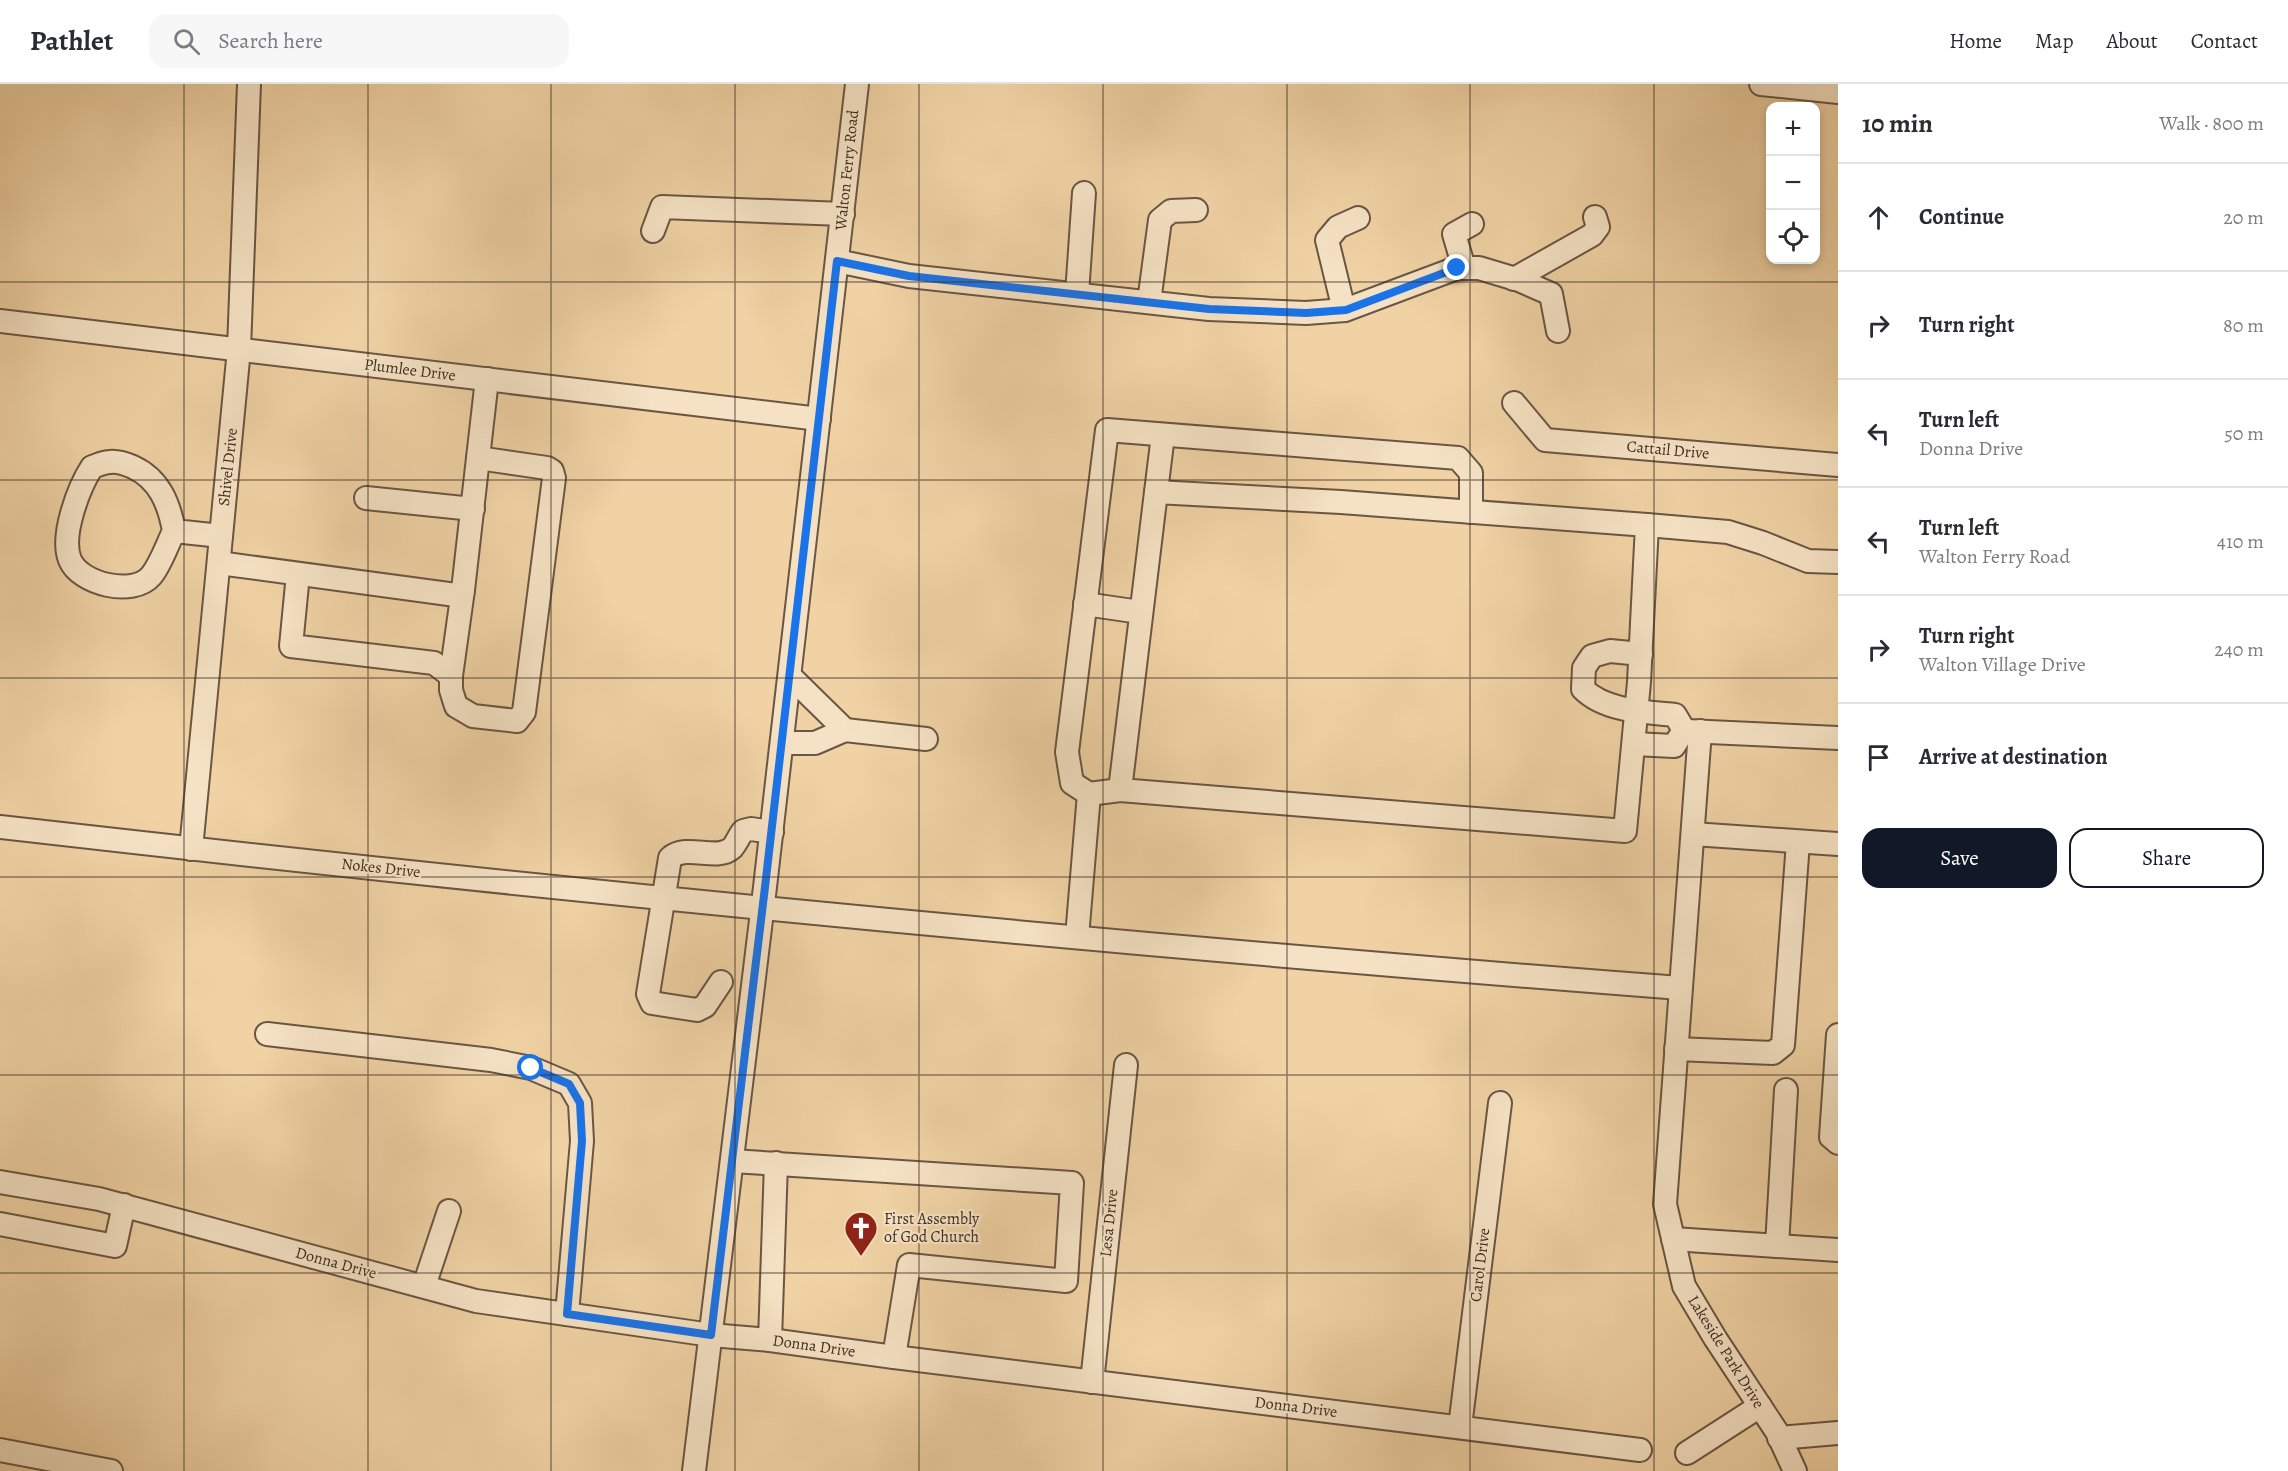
<!DOCTYPE html>
<html lang="en">
<head>
<meta charset="utf-8">
<style>
  body { margin:0; font-family:Alegreya,serif; background:#f7f7f7; color:#2b2b33 }
  .controls { position:absolute; right:18px; top:18px; display:grid; overflow:hidden; border-radius:12px; box-shadow:0 3px 9px #0003 }
  .controls button { width:54px; height:54px; display:grid; place-items:center; padding:0; border:0; border-bottom:2px solid #e1e1e2; background:#fff; color:#2b2b33; font:30px sans-serif }
  .stop { position:absolute; width:18px; height:18px; margin:-14px; border:4px solid #1a73e8; border-radius:50%; background:#fff }
  .stop.end { background:#1a73e8; border-color:#fff; box-shadow:0 2px 6px #0008 }
  .list { margin:0; padding:0; list-style:none }
  h2 { display:flex; justify-content:space-between; align-items:center; height:78px; margin:0; padding:0 24px; font-size:26px }
  h2 small { font-size:20px; font-weight:400; color:#7c7c81 }
  .list li { display:grid; grid-template-columns:39px 1fr auto; gap:18px; align-items:center; box-sizing:border-box; height:108px; padding:0 24px; border-top:2px solid #e1e1e2 }
  .list b { display:block; font-size:22px; white-space:nowrap }
  .list p { margin:0; font-size:20px; white-space:nowrap; color:#7c7c81 }
  .list em { font-size:20px; font-style:normal; color:#7c7c81 }
  .actions { display:flex; gap:12px; padding:18px 24px }
  .actions a { flex:1; padding:14px 0; border:2px solid #111827; border-radius:18px; text-align:center; font-size:21px; color:#111827 }
  .actions .main { background:#111827; color:#fff }
  .icon { flex:none; width:33px; height:33px; fill:none; stroke:currentColor; stroke-width:2; stroke-linecap:round; stroke-linejoin:round }
  .map { position:relative; flex:none; width:1838px; height:1387px; overflow:hidden }
  header { display:flex; align-items:center; gap:36px; box-sizing:border-box; height:84px; padding:0 30px; background:#fff; border-bottom:2px solid #e1e1e2 }
  header strong { font-size:28px }
  nav { display:flex; gap:33px; margin-inline-start:auto; font-size:21px }
  .search { width:420px; height:54px; background:#f7f7f7; display:flex; align-items:center; gap:15px; box-sizing:border-box; padding:0 21px; border-radius:18px; color:#7c7c81; font-size:22px }
  main { display:flex }
  aside { flex:1; background:#fff }
  .map>svg:first-child { display:block }
</style>
</head>
<body>
<header>
<strong>Pathlet</strong>
<div class="search"><svg class="icon" aria-label="search" viewBox="0 0 24 24"><circle cx="10" cy="10" r="6"/><path d="M15 15l6 6"/></svg>Search here</div>
<nav><a>Home</a><a>Map</a><a>About</a><a>Contact</a></nav>
</header>
<main>
<div class="map">
<svg width="1838" height="1387" viewBox="0 0 1838 1387">
  <rect width="100%" height="100%" fill="#f0d2a4"/>
  <filter id="stains"><feTurbulence type="fractalNoise" baseFrequency=".00333" numOctaves="4"/><feColorMatrix values="0 0 0 0 .2 0 0 0 0 .09 0 0 0 0 .02 0 0 0 .5 -.17"/></filter>
  <radialGradient id="worn" r=".72"><stop offset=".6" stop-color="#630" stop-opacity="0"/><stop offset="1" stop-color="#630" stop-opacity=".3"/></radialGradient>
  <g fill="none" stroke-linecap="round" stroke-linejoin="round">
    <defs>
      <g id="minor">
        <polyline points="1761,0 1838,8"/>
        <polyline points="653,147 662,123 843,130"/>
        <polyline points="837,177 909,192 1209,225 1306,229 1345,226 1457,184 1479,184 1519,196 1551,210 1558,247"/>
        <polyline points="1464,184 1454,150 1472,140"/>
        <polyline points="1514,195 1592,151 1598,143 1595,133"/>
        <polyline points="1077,210 1084,109"/>
        <polyline points="1149,218 1160,136 1171,127 1196,126"/>
        <polyline points="1344,226 1327,156 1338,143 1358,134"/>
        <polyline points="0,237 819,335"/>
        <polyline points="1514,319 1545,356 1838,381"/>
        <polyline points="1156,408 1163,351"/>
        <polyline points="366,414 473,425"/>
        <polyline points="1647,441 1728,448 1763,459 1808,477 1838,478"/>
        <path d="M174,447C167,461 161,480 151,492C133,513 80,500 70,476C60,452 79,403 92,383C98,381 104,378 110,378C118,377 126,380 133,383C159,395 169,419 174,447L221,452"/>
        <polyline points="219,479 456,511 463,506 487,295"/>
        <polyline points="298,490 291,562 434,579 451,592 451,606 456,622 473,632 517,637 524,628 554,394 552,387 547,384 478,374"/>
        <polyline points="1085,520 1140,528"/>
        <path d="M1641,570L1610,567L1592,572L1584,584L1583,605C1605,627 1645,628 1675,631L1684,646"/>
        <polyline points="451,592 463,506"/>
        <polyline points="790,592 845,646"/>
        <polyline points="1687,647 1838,654"/>
        <polyline points="1700,647 1665,1120 1684,1202 1715,1254 1777,1348 1795,1387"/>
        <polyline points="782,659 815,659 845,646 926,655"/>
        <polyline points="1634,660 1674,662 1684,646"/>
        <polyline points="1089,710 1072,699 1067,668 1107,346 1458,374 1471,389 1471,428"/>
        <path d="M0,743C559,807 1119,861 1680,904"/>
        <polyline points="1693,750 1838,760"/>
        <polyline points="191,765 239,265 249,0"/>
        <polyline points="1077,853 1089,710 1120,706 1156,408 1341,418 1647,441 1639,598 1625,747 1120,706"/>
        <path d="M721,898L705,922L697,926L652,919L648,910L670,774C687,759 717,778 732,764C736,760 739,752 743,747L751,745L772,748"/>
        <polyline points="267,950 491,976 531,984 569,1000 580,1019 582,1057 567,1230"/>
        <polyline points="1838,951 1831,1053 1838,1059"/>
        <polyline points="1676,965 1773,969 1783,961 1798,758"/>
        <polyline points="732,1077 1072,1099 1066,1197 909,1181 894,1273"/>
        <polyline points="0,1098 99,1115 476,1217 711,1251 770,1256 894,1273 1640,1366"/>
        <polyline points="0,1140 115,1162 124,1121"/>
        <polyline points="1673,1155 1838,1166"/>
        <polyline points="1777,1162 1786,1006"/>
        <polyline points="424,1202 449,1127"/>
        <polyline points="770,1256 776,1079"/>
        <polyline points="1092,1298 1126,981"/>
        <polyline points="1460,1343 1500,1019"/>
        <polyline points="1779,1354 1838,1349"/>
        <polyline points="0,1366 111,1387"/>
        <polyline points="1687,1369 1760,1322"/>
        <polyline points="694,1387 765,803 857,0"/>
      </g>
    </defs>
    <use href="#minor" stroke="#6a5644" stroke-width="26"/>
    <use href="#minor" stroke="#f5e2c4" stroke-width="22"/>
  </g>
  <g fill="none" stroke-linecap="round" stroke-linejoin="round">
    <polyline stroke="#1a73e8" stroke-width="8" points="531,984 569,1000 580,1019 582,1057 567,1230 711,1251 765,803 837,177 909,192 1209,225 1306,229 1346,226 1457,184"/>
  </g>
  <path fill="none" stroke="#3d2c24" stroke-width="1.5" stroke-opacity="0.55" d="M184,0V1387M368,0V1387M551,0V1387M735,0V1387M919,0V1387M1103,0V1387M1287,0V1387M1470,0V1387M1654,0V1387M0,198H1838M0,396H1838M0,594H1838M0,793H1838M0,991H1838M0,1189H1838"/>
  <defs>
    <symbol id="church-pin" viewBox="-11 -11 22 30"><path d="M0 17L-7.5 6A9.5 9.5 0 1 1 7.5 6Z" fill="#8f2418" stroke="#f5e2c4"/><path d="M-1.2-6h2.4v3.5h3.3v2.4h-3.3V6h-2.4V-.1h-3.3v-2.4h3.3Z" fill="#fff"/></symbol>
  </defs>
  <g fill-rule="evenodd">
    <use href="#church-pin" x="842" y="1125" width="38" height="52"/>
  </g>
  <g text-anchor="middle" dominant-baseline="central" stroke-width="4.5" stroke-linejoin="round" paint-order="stroke">
    <g font-size="16" fill="#3d2c24" stroke="#f5e2c4">
      <text transform="translate(847 86) rotate(-84)">Walton Ferry Road</text>
      <text transform="translate(410 286) rotate(7)">Plumlee Drive</text>
      <text transform="translate(1668 366) rotate(5)">Cattail Drive</text>
      <text transform="translate(228 383) rotate(-84)">Shivel Drive</text>
      <text transform="translate(381 784) rotate(6)">Nokes Drive</text>
      <text transform="translate(1109 1139) rotate(-84)">Lesa Drive</text>
      <text transform="translate(336 1179) rotate(15)">Donna Drive</text>
      <text transform="translate(1480 1181) rotate(-83)">Carol Drive</text>
      <text transform="translate(814 1262) rotate(8)">Donna Drive</text>
      <text transform="translate(1726 1268) rotate(58)">Lakeside Park Drive</text>
      <text transform="translate(1296 1323) rotate(7)">Donna Drive</text>
    </g>
    <g font-size="16" fill="#3d2c24" stroke="#f5e2c4" text-anchor="start">
      <text x="884" y="1135">First Assembly<tspan x="884" dy="18">of God Church</tspan></text>
    </g>
  </g>
  <rect width="100%" height="100%" filter="url(#stains)"/>
  <rect width="100%" height="100%" fill="url(#worn)"/>
</svg>
<div class="controls">
<button>+</button>
<button>−</button>
<button><svg class="icon" aria-label="locate" viewBox="0 0 24 24"><circle cx="12" cy="12" r="6"/><path d="M12 2v4M12 18v4M2 12h4M18 12h4"/></svg></button>
</div>
<div class="stop" style="left:531px;top:984px"></div>
<div class="stop end" style="left:1457px;top:184px"></div>
</div>
<aside>
<h2>10 min<small>Walk · 800 m</small></h2>
<ul class="list">
<li><svg class="icon" aria-label="ahead" viewBox="0 0 24 24"><path d="M12 20V5M6 11l6-6 6 6"/></svg><div><b>Continue</b></div><em>20 m</em></li>
<li><svg class="icon" aria-label="right" viewBox="0 0 24 24"><path d="M7 20v-9h11M14 6l5 5-5 5"/></svg><div><b>Turn right</b></div><em>80 m</em></li>
<li><svg class="icon" aria-label="left" viewBox="0 0 24 24"><path d="M17 20v-9H6M10 6l-5 5 5 5"/></svg><div><b>Turn left</b><p>Donna Drive</p></div><em>50 m</em></li>
<li><svg class="icon" aria-label="left" viewBox="0 0 24 24"><path d="M17 20v-9H6M10 6l-5 5 5 5"/></svg><div><b>Turn left</b><p>Walton Ferry Road</p></div><em>410 m</em></li>
<li><svg class="icon" aria-label="right" viewBox="0 0 24 24"><path d="M7 20v-9h11M14 6l5 5-5 5"/></svg><div><b>Turn right</b><p>Walton Village Drive</p></div><em>240 m</em></li>
<li><svg class="icon" aria-label="arrive" viewBox="0 0 24 24"><path d="M6 21V4h12l-3 4 3 4H6"/></svg><div><b>Arrive at destination</b></div></li>
</ul>
<div class="actions"><a class="main">Save</a><a>Share</a></div>
</aside>
</main>
</body>
</html>
